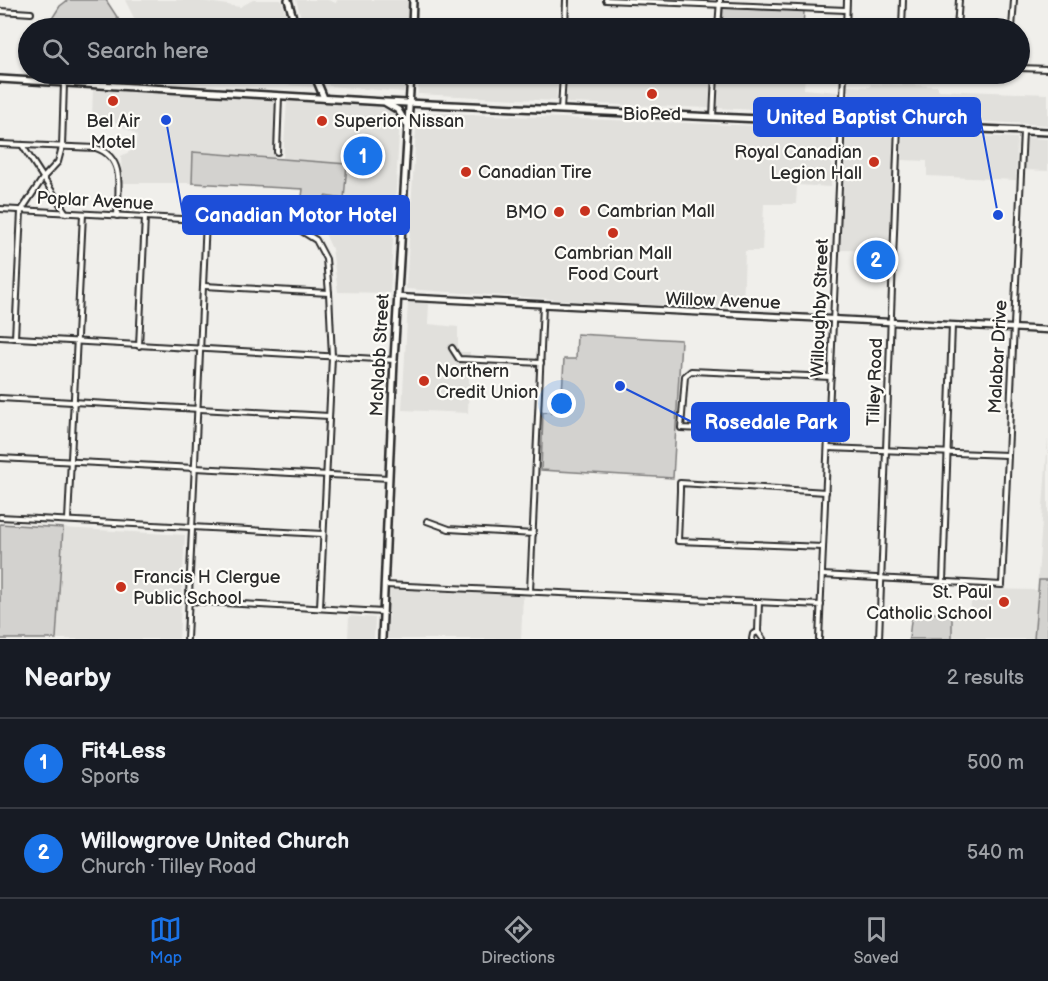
<!DOCTYPE html>
<html lang="en">
<head>
<meta charset="utf-8">
<style>
  body { margin:0; font-family:"Balsamiq Sans",sans-serif; background:#20242c; color:#f1f3f6 }
  .you { position:absolute; left:562px; top:404px; width:21px; height:21px; margin:-15px; border:4px solid #fff; border-radius:50%; background:#1a73e8; box-shadow:0 0 0 9px #1a73e833 }
  .badge { display:grid; place-items:center; width:39px; height:39px; border-radius:50%; background:#1a73e8; color:#fff; font-size:20px; font-weight:700 }
  .pin { position:absolute; translate:-50% -50%; border:3px solid #fff; box-shadow:0 2px 6px #0006 }
  .list { margin:0; padding:0; list-style:none }
  h2 { display:flex; justify-content:space-between; align-items:center; height:78px; margin:0; padding:0 24px; font-size:26px }
  h2 small { font-size:20px; font-weight:400; color:#9ea1a6 }
  .list li { display:grid; grid-template-columns:39px 1fr auto; gap:18px; align-items:center; box-sizing:border-box; height:90px; padding:0 24px; border-top:2px solid #363941 }
  .list b { display:block; font-size:22px; white-space:nowrap }
  .list p { margin:0; font-size:20px; white-space:nowrap; color:#9ea1a6 }
  .list em { font-size:20px; font-style:normal; color:#9ea1a6 }
  .icon { flex:none; width:33px; height:33px; fill:none; stroke:currentColor; stroke-width:2; stroke-linecap:round; stroke-linejoin:round }
  .map { position:relative; flex:none; width:1048px; height:639px; overflow:hidden }
  .search { position:absolute; background:#171b24; box-shadow:0 2px 4px #0004; left:18px; right:18px; top:18px; height:66px; display:flex; align-items:center; gap:15px; box-sizing:border-box; padding:0 21px; border-radius:33px; color:#9ea1a6; font-size:22px }
  .sheet { height:258px; background:#171b24 }
  nav { display:flex; justify-content:space-around; align-items:center; box-sizing:border-box; height:84px; border-top:2px solid #363941; background:#171b24; font-size:16px; color:#9ea1a6 }
  nav a { display:grid; justify-items:center; gap:3px }
  nav .on { color:#1a73e8 }
  .map>svg:first-child { display:block }
</style>
</head>
<body>
<div class="map">
<svg width="1048" height="639" viewBox="0 0 1048 639">
  <rect width="100%" height="100%" fill="#f0efeb"/>
  <filter id="ink" filterUnits="userSpaceOnUse"><feTurbulence type="fractalNoise" baseFrequency=".0167" numOctaves="2"/><feDisplacementMap in="SourceGraphic" scale="12" xChannelSelector="R" yChannelSelector="G"/><feConvolveMatrix kernelMatrix="1 2 1 2 8 2 1 2 1" color-interpolation-filters="sRGB"/></filter>
  <g filter="url(#ink)">
    <g fill="#e1e0dc">
      <polygon points="125,0 195,0 240,7 253,0 281,0 291,28 139,28"/>
      <polygon points="296,0 328,0 336,3 337,0 408,0 408,28 304,28"/>
      <polygon points="145,74 309,74 315,87 145,76"/>
      <polygon points="324,74 405,74 404,92 329,86"/>
      <polygon points="419,74 558,78 556,101 418,94"/>
      <polygon points="719,74 805,74 804,89 839,92 837,114 717,108"/>
      <polygon points="678,77 711,79 709,108 568,103 565,100 566,78 677,85"/>
      <polygon points="871,84 938,86 938,90 1048,94 1048,125 847,114 848,86 870,87"/>
      <polygon points="93,88 275,99 274,158 193,152 192,183 122,183 121,156 135,149 137,135 109,119 92,118"/>
      <polygon points="287,101 390,108 400,116 390,293 338,292 332,249 320,223 325,196 283,159"/>
      <polygon points="417,112 833,129 831,187 797,185 796,204 764,204 762,251 745,251 743,308 607,303 406,289"/>
      <polygon points="846,130 894,133 889,251 840,250"/>
      <polygon points="903,132 1017,138 1016,180 927,176 927,161 901,160"/>
      <polygon points="1027,138 1048,139 1048,171 1025,170"/>
      <polygon points="408,301 429,303 428,324 458,327 458,352 470,352 468,413 402,410"/>
      <polygon points="1048,438 1048,639 952,639 952,614 970,615 972,589 1037,590"/>
      <polygon points="63,528 185,535 179,639 56,639"/>
      <polygon points="389,588 523,594 521,639 388,639"/>
      <polygon points="349,616 375,618 374,639 348,639"/>
    </g>
    <g fill="#d3d2cf" stroke="#7f7e7d" stroke-width="1.5">
      <polygon points="68,0 106,0 119,20 119,28 46,28 60,6"/>
      <polygon points="723,8 804,11 803,28 722,28"/>
      <polygon points="193,152 347,164 344,199 325,196 320,223 299,220 303,189 192,183"/>
      <polygon points="577,334 681,340 673,478 541,470 543,412 561,413 564,359 576,359"/>
      <polygon points="0,524 63,528 56,639 0,639"/>
      <polygon points="1039,580 1048,580 1048,639 1034,639"/>
      <polygon points="912,612 952,614 952,639 909,639"/>
    </g>
    <g fill="none" stroke-linecap="round" stroke-linejoin="round">
      <defs>
        <g id="minor">
          <polyline points="606,0 846,10"/>
          <polyline points="0,11 31,13"/>
          <polyline points="565,28 566,0"/>
          <polyline points="718,28 720,0"/>
          <polyline points="846,28 847,0"/>
          <polyline points="902,28 903,0"/>
          <polyline points="957,28 959,0"/>
          <polyline points="1012,28 1014,0"/>
          <polyline points="1020,68 1048,69"/>
          <polyline points="561,110 563,74"/>
          <polyline points="713,117 715,74"/>
          <path d="M0,144L96,148C126,158 118,190 117,216"/>
          <polyline points="22,145 66,213"/>
          <polyline points="277,152 279,96"/>
          <polyline points="0,209 292,225 316,240 326,259 329,293 332,357 320,607"/>
          <polyline points="204,286 329,293"/>
          <polyline points="0,337 394,360"/>
          <polyline points="15,338 21,211 43,178 58,162 62,147 64,83"/>
          <polyline points="139,346 145,217"/>
          <polyline points="452,348 459,359 541,363"/>
          <polyline points="0,398 329,416"/>
          <polyline points="828,435 681,428 685,376 691,371 831,377"/>
          <polyline points="828,448 1007,455"/>
          <polyline points="0,458 389,478"/>
          <polyline points="0,517 323,534"/>
          <polyline points="68,520 83,214"/>
          <polyline points="427,521 449,529 533,534"/>
          <polyline points="823,547 678,541 680,491 680,483 826,492"/>
          <polyline points="822,575 1002,585 1023,131"/>
          <polyline points="943,582 952,325"/>
          <polyline points="385,585 821,605"/>
          <polyline points="530,591 543,305"/>
          <polyline points="189,601 383,612"/>
          <polyline points="758,632 759,602"/>
          <polyline points="187,639 206,220"/>
          <polyline points="752,639 753,634 758,632 763,639"/>
          <polyline points="819,639 844,74"/>
          <polyline points="879,639 898,125"/>
        </g>
        <polyline id="tertiary" points="397,297 1048,330"/>
        <g id="secondary">
          <polyline points="288,0 296,28"/>
          <polyline points="412,28 413,0"/>
          <polyline points="314,74 324,98"/>
          <polyline points="0,79 385,102 1048,132"/>
          <polyline points="386,103 398,110 408,126"/>
          <polyline points="382,639 394,360 411,74"/>
        </g>
      </defs>
      <use href="#minor" stroke="#2b2b2b" stroke-width="8"/>
      <use href="#tertiary" stroke="#2b2b2b" stroke-width="9"/>
      <use href="#secondary" stroke="#2b2b2b" stroke-width="10"/>
      <use href="#minor" stroke="#fdfcf7" stroke-width="4"/>
      <use href="#tertiary" stroke="#fdfcf7" stroke-width="4.5"/>
      <use href="#secondary" stroke="#fdfcf7" stroke-width="5"/>
    </g>
  </g>
  <g fill="#c8321e" stroke="#fdfcf7" stroke-width="2">
    <circle cx="652" cy="94" r="6"/>
    <circle cx="113" cy="101" r="6"/>
    <circle cx="322" cy="121" r="6"/>
    <circle cx="874" cy="162" r="6"/>
    <circle cx="466" cy="172" r="6"/>
    <circle cx="585" cy="211" r="6"/>
    <circle cx="559" cy="212" r="6"/>
    <circle cx="613" cy="233" r="6"/>
    <circle cx="424" cy="381" r="6"/>
    <circle cx="121" cy="587" r="6"/>
    <circle cx="1004" cy="602" r="6"/>
  </g>
  <g text-anchor="middle" dominant-baseline="central" stroke-width="4.5" stroke-linejoin="round" paint-order="stroke">
    <g font-size="18" fill="#2b2b2b" stroke="#fdfcf7" text-anchor="start">
      <text x="652" y="114" text-anchor="middle">BioPed</text>
      <text x="113" y="121" text-anchor="middle">Bel Air<tspan x="113" dy="21">Motel</tspan></text>
      <text x="334" y="121">Superior Nissan</text>
      <text x="862" y="152" text-anchor="end">Royal Canadian<tspan x="862" dy="21">Legion Hall</tspan></text>
      <text x="478" y="172">Canadian Tire</text>
      <text x="597" y="211">Cambrian Mall</text>
      <text x="547" y="212" text-anchor="end">BMO</text>
      <text x="613" y="253" text-anchor="middle">Cambrian Mall<tspan x="613" dy="21">Food Court</tspan></text>
      <text x="436" y="371">Northern<tspan x="436" dy="21">Credit Union</tspan></text>
      <text x="133" y="577">Francis H Clergue<tspan x="133" dy="21">Public School</tspan></text>
      <text x="992" y="592" text-anchor="end">St. Paul<tspan x="992" dy="21">Catholic School</tspan></text>
    </g>
    <g font-size="18" fill="#2b2b2b" stroke="#fdfcf7">
      <text transform="translate(95 201) rotate(3)">Poplar Avenue</text>
      <text transform="translate(723 301) rotate(2)">Willow Avenue</text>
      <text transform="translate(820 308) rotate(-88)">Willoughby Street</text>
      <text transform="translate(380 355) rotate(-87)">McNabb Street</text>
      <text transform="translate(998 357) rotate(-87)">Malabar Drive</text>
      <text transform="translate(875 382) rotate(-88)">Tilley Road</text>
    </g>
  </g>
  <path fill="none" stroke="#1d4ed8" stroke-width="2" d="M998 215L980 117M166 120L183 215M620 386L692 422"/>
  <g fill="#1d4ed8" stroke="#fdfcf7" stroke-width="2">
    <circle cx="998" cy="215" r="6"/>
    <circle cx="166" cy="120" r="6"/>
    <circle cx="620" cy="386" r="6"/>
  </g>
  <g fill="#1d4ed8" stroke="#1d4ed8" stroke-width="2">
    <rect x="754" y="98" width="226" height="38" rx="6"/>
    <rect x="183" y="196" width="226" height="38" rx="6"/>
    <rect x="692" y="403" width="157" height="38" rx="6"/>
  </g>
  <g font-size="20" text-anchor="middle" font-weight="bold" fill="#fff">
    <text x="867" y="124">United Baptist Church</text>
    <text x="296" y="222">Canadian Motor Hotel</text>
    <text x="771" y="429">Rosedale Park</text>
  </g>
</svg>
<div class="you"></div>
<div class="pin badge" style="left:363px;top:156px">1</div>
<div class="pin badge" style="left:876px;top:260px">2</div>
<div class="search"><svg class="icon" aria-label="search" viewBox="0 0 24 24"><circle cx="10" cy="10" r="6"/><path d="M15 15l6 6"/></svg>Search here</div>
</div>
<section class="sheet">
<h2>Nearby<small>2 results</small></h2>
<ul class="list">
<li><span class="badge">1</span><div><b>Fit4Less</b><p>Sports</p></div><em>500 m</em></li>
<li><span class="badge">2</span><div><b>Willowgrove United Church</b><p>Church · Tilley Road</p></div><em>540 m</em></li>
</ul>
</section>
<nav>
<a class="on"><svg class="icon" aria-label="map" viewBox="0 0 24 24"><path d="M3 6l6-2 6 2 6-2v14l-6 2-6-2-6 2zM9 4v14M15 6v14"/></svg>Map</a>
<a><svg class="icon" aria-label="directions" viewBox="0 0 24 24"><path d="M12 3l9 9-9 9-9-9zM9 14v-3h6M13 9l2 2-2 2"/></svg>Directions</a>
<a><svg class="icon" aria-label="saved" viewBox="0 0 24 24"><path d="M7 4h10v16l-5-4-5 4z"/></svg>Saved</a>
</nav>
</body>
</html>
